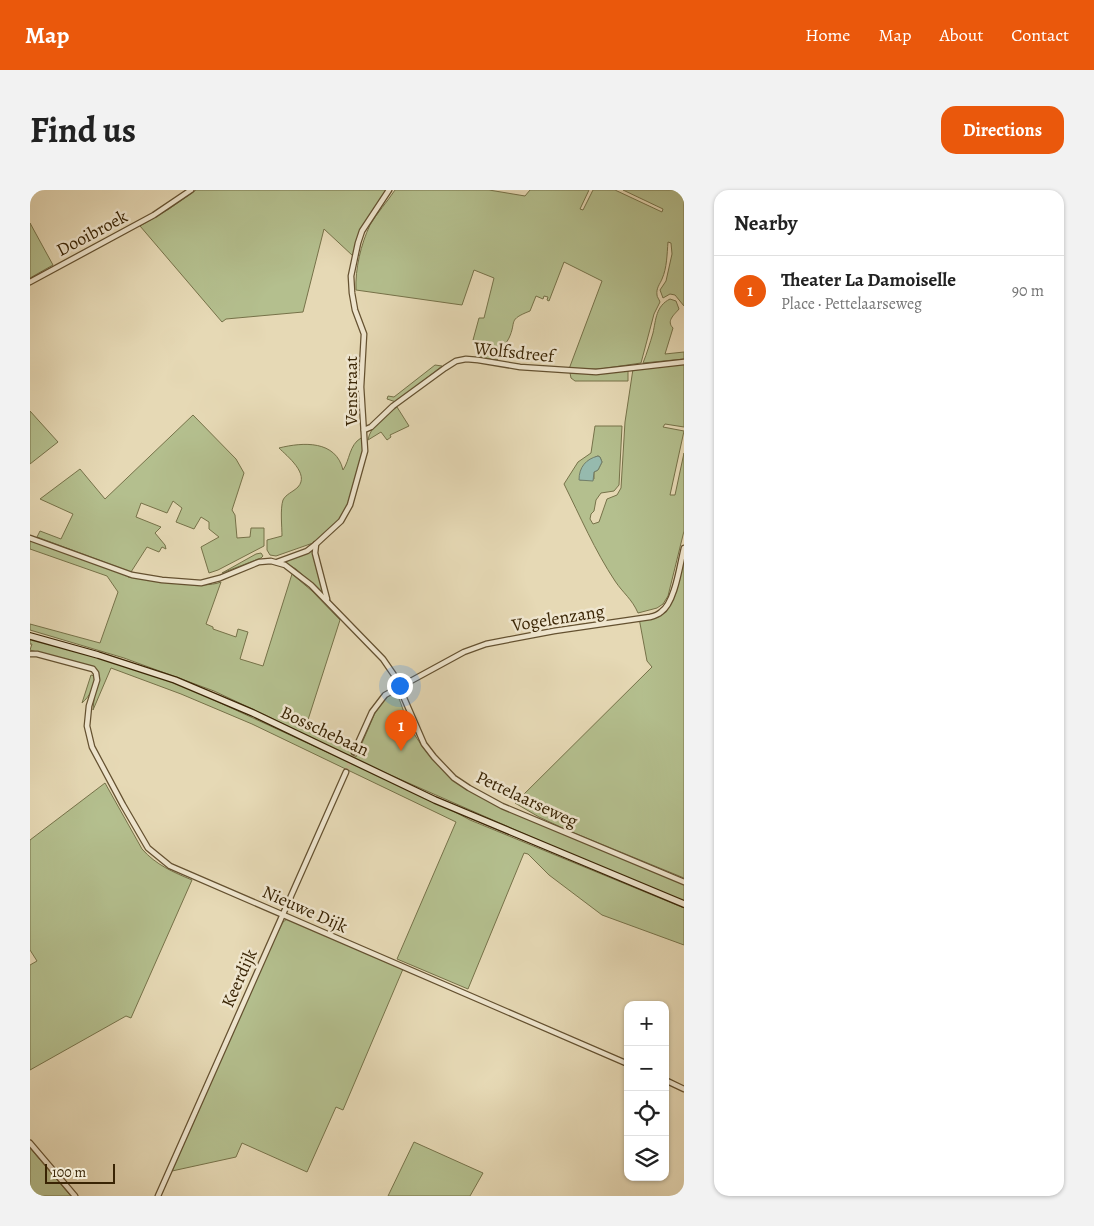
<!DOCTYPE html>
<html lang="en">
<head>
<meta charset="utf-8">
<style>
  body { margin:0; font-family:Alegreya,serif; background:#f2f2f2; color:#222 }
  .controls { position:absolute; right:15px; bottom:15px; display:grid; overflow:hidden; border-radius:10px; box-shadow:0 1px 4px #0004 }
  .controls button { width:45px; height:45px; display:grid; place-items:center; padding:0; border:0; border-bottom:1px solid #e0e0e0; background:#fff; color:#222; font:25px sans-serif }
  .scale { position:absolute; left:15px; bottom:12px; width:70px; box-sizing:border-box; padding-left:5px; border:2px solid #392404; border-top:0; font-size:14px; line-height:18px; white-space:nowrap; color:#392404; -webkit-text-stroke:4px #efe6cf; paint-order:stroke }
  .you { position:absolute; left:369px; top:495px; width:18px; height:18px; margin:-12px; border:4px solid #fff; border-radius:50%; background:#1a73e8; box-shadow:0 0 0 8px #1a73e833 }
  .badge { display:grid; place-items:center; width:32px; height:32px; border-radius:50%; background:#ea580c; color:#fff; font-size:16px; font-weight:700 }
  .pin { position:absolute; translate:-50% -41px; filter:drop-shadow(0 1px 2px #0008) }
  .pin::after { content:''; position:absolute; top:26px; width:18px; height:15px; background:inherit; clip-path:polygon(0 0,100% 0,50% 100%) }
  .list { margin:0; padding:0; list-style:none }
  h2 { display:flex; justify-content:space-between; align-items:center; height:65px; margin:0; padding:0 20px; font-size:21px }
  h2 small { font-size:16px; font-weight:400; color:#767676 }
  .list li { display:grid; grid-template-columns:32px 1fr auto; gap:15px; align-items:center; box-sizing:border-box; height:70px; padding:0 20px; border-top:1px solid #e0e0e0 }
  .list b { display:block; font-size:19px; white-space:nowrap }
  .list p { margin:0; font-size:16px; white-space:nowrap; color:#767676 }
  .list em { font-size:16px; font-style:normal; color:#767676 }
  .icon { flex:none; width:28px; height:28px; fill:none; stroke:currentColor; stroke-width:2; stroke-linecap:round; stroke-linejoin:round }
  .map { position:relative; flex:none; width:654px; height:1006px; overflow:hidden; border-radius:15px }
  header { display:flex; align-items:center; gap:30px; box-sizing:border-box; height:70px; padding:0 25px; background:#ea580c; color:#fff }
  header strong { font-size:24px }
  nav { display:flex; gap:28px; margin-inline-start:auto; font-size:18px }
  .intro { display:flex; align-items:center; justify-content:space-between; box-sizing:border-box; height:120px; padding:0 30px }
  h1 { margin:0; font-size:35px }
  .button { padding:12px 22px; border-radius:15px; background:#ea580c; color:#fff; font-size:18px; font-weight:700 }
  main { display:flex; gap:30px; padding:0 30px }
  aside { flex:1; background:#fff; border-radius:15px; box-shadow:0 1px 4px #0004 }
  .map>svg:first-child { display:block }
</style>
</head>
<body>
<header>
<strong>Map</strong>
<nav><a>Home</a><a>Map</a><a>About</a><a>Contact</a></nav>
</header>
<div class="intro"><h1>Find us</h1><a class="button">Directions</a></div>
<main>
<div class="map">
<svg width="654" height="1006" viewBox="0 0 654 1006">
  <rect width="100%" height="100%" fill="#e6d9b5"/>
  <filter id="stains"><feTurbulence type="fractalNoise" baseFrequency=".004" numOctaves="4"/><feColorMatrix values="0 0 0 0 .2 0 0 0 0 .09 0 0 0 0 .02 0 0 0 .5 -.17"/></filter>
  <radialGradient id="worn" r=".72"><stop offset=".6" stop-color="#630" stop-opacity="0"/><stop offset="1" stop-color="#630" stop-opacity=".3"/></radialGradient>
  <g fill="#b4bf8e" stroke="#767249" fill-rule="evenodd">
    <polygon points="166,0 357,0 329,42 323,66 294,39 273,122 196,129 192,132 110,36 139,19"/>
    <path d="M365,0H459L495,6L500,0H559L550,19L553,20L563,0H585L632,22L633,19L593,0H654V116L645,105L640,104L633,108L630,100L636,91L642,64L641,53L638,52C637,64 637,78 632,89C630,94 626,98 627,105C627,107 629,109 630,112L624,124L611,173L570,179H539L572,91L534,72L519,111L517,110L518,107L514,106L513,109L506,106L500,121C477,130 487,131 479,148C475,155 471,162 467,170L450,167L454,152L443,150L449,128H454L464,88L444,80L432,115L326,100C325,79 331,54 340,35C347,23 357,12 365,0Z"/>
    <polygon points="0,33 23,75 0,88"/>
    <path d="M640,109L646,111L649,119C644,125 636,131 643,138L635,164L654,162V169L613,173C617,163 620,153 623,143C626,129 626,116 640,109Z"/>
    <path d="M654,173V237L635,234L633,237L654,241L640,305H645L654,263V341L638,406L633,414L627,418L608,423C602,409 593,403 585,391C565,361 550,326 534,294L548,272L561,263L565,236H592L589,295L584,301L571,303L566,310L564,321L561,324L560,329L563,334L569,332L577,309L587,305L591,298L595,232L603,179ZM568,266L570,267L572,272L568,280L564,282V289L550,290L565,267Z"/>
    <polygon points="405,175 412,176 366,212 357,209 358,206 364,207"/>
    <polygon points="598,179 598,191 545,191 541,188 540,183 574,183"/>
    <path d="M367,217L379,236L360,245L361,247L357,250L351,242L338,250C340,236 356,225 367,217Z"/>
    <polygon points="0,221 28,252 0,274"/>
    <polygon points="163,225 206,269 214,283 202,320 205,325 207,348 220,347 221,338 234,338 234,356 188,380 179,383 171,357 189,347 179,339 179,332 171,327 164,339 146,332 152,318 143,311 137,323 111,313 106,327 131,337 125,343 135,355 136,359 132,357 129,362 117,357 101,382 7,347 10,341 31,349 43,324 10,309 50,279 75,309"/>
    <path d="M331,248H334V260L317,320L310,331L283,353L246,366L240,365L237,360V350L252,346C252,337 250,319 253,310C256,304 263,302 268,297C280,284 257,266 249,258C273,252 306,250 313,280C320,270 319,255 331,248Z"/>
    <path d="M0,349L97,385L98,387C120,389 172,400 191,392L176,434L183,437V439L206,447L208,439L218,442L210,469L233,476L262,384L282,401L310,430L276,536L323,559L321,564L326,567L345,523L351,514L362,502L367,503C372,516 376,530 383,542C402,575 432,598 465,614L558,654L654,694V712L570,677L333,573L235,525L184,501L94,468L0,440V434L70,453L88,402L77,386L0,359Z"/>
    <polygon points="283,358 293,402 293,403 266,379 254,372"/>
    <polygon points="231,363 233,366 231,368 192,383 226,364"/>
    <polygon points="654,365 654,688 537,640 509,627 485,613 622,477 617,471 609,428 620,426 637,418"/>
    <polygon points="0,447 101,477 160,499 412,615 440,630 654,718 654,755 572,725 519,685 498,664 494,663 438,799 367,769 426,632 222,534 151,504 81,478 63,520 65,499 69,485 64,478 0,460 2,454 0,454"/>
    <path d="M61,485L65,486C65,496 60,506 52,513Z"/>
    <path d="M75,593L112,659C126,675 143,682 162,690L101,828L96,826L0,880V775L7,771L0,760V650Z"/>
    <polygon points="257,729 373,779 313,920 306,917 277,982 212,953 206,967 142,981 243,752 253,732"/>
    <polygon points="384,952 453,983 440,1006 358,1006"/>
    <polygon points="0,958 39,1004 42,1006 0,1006"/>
  </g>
  <path fill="#96baae" stroke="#717e6a" d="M568,266L570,267L572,272L568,280L564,282L563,291L549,290C549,277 556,269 568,266Z"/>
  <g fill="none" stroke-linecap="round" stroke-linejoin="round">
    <polyline stroke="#c3b592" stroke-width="4.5" stroke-dasharray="4.5 2" stroke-linecap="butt" points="316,582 324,562"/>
    <defs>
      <g id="street">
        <polyline points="0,92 124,25 161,0"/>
        <polyline points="334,240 341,237 363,216 415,178 426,171 436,169 448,170 490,177 566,182 654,172"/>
        <polyline points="0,348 102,385 132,390 171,393 190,388 229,372 241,371 255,375 281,395 353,469 364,485 394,554 404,567 424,588 439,598 472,616 654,692"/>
        <polyline points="286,354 285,363 297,409"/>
        <polyline points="247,372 277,361 286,354 311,331 320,315 335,261 331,197 334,144 325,120 322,103 321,86 328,53 332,41 359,0"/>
        <polyline points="0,464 7,464 63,479 66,483 67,490 59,516 57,536 62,557 93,615 118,658 140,676 598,874"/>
        <path d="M324,562L342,522L355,505L434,462L456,454L524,441L620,427C624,426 628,425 631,422C645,413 650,374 654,358"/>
        <polyline points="635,890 654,899"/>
        <polyline points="0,953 45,1006"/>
        <polyline points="128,1006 316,582"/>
      </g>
      <polyline id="secondary" points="0,446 68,465 145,490 223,523 405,610 654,714"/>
    </defs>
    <use href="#street" stroke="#645130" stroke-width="7"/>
    <use href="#secondary" stroke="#392404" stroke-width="8"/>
    <use href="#street" stroke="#efe6cf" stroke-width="4.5"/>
    <use href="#secondary" stroke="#efe6cf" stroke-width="5.5"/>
  </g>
  <g text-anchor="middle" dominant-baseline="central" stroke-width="5" stroke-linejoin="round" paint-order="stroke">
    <g font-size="18" fill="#392404" stroke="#efe6cf">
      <text transform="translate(62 43) rotate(-28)">Dooibroek</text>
      <text transform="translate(484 162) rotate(6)">Wolfsdreef</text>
      <text transform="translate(321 201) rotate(-90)">Venstraat</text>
      <text transform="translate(528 428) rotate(-9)">Vogelenzang</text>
      <text transform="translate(295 541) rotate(25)">Bosschebaan</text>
      <text transform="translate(497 609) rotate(25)">Pettelaarseweg</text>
      <text transform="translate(275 719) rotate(24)">Nieuwe Dijk</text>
      <text transform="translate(209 788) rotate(-66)">Keerdijk</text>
    </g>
  </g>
  <rect width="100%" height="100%" filter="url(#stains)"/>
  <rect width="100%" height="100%" fill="url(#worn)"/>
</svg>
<div class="controls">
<button>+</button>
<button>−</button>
<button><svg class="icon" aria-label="locate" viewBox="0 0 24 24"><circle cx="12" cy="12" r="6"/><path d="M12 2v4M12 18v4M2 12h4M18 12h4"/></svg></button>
<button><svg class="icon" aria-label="layers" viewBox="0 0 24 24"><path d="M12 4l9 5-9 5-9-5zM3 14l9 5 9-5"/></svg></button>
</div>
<div class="scale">100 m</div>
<div class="you"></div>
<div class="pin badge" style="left:371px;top:561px">1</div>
</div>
<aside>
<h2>Nearby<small></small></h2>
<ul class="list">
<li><span class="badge">1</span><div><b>Theater La Damoiselle</b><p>Place · Pettelaarseweg</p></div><em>90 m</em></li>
</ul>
</aside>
</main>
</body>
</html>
